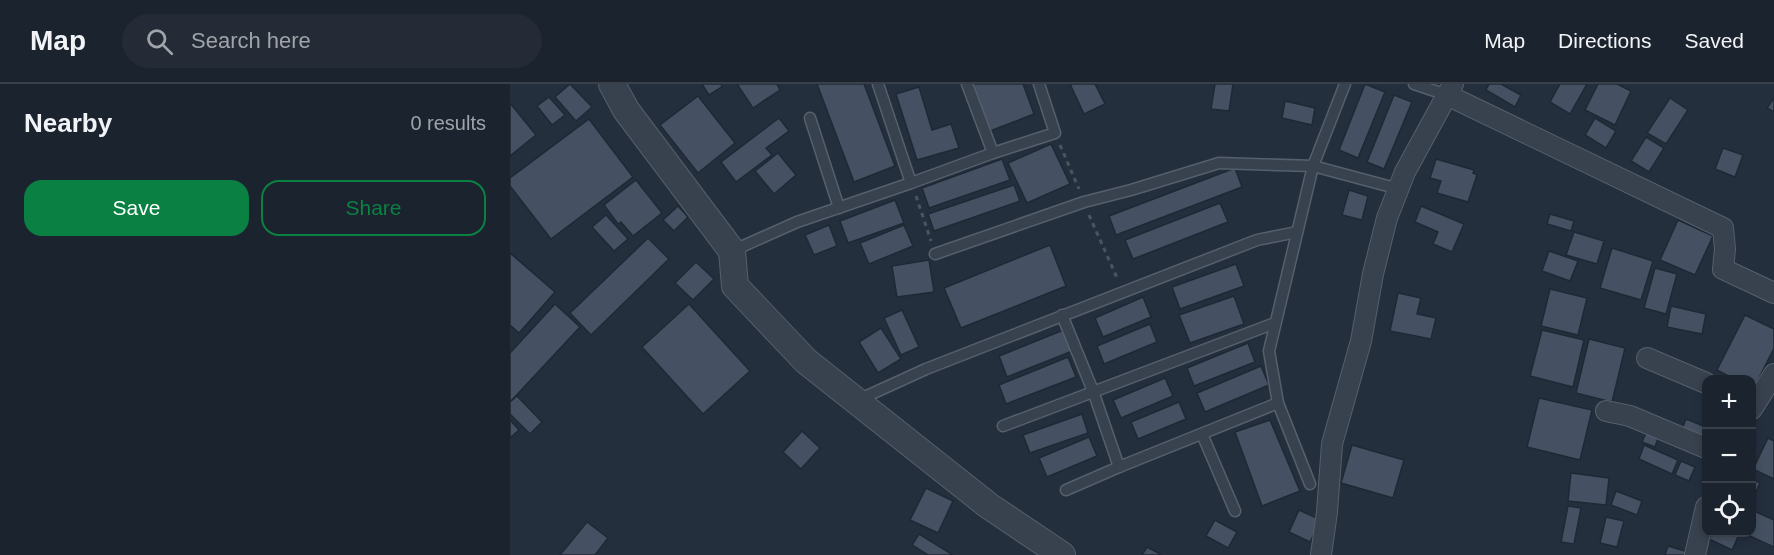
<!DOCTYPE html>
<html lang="en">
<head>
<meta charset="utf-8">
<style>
  body { margin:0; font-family:Arial,sans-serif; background:#242b36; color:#f1f3f6 }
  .controls { position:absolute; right:18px; bottom:18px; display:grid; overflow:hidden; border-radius:12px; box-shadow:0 3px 9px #0003 }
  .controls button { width:54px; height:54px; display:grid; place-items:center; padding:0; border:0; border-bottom:2px solid #39404a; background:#1b232e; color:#f1f3f6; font:30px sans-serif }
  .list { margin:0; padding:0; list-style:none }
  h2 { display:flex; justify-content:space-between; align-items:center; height:78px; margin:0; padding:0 24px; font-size:26px }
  h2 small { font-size:20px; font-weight:400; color:#a0a4aa }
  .actions { display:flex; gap:12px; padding:18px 24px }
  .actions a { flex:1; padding:14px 0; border:2px solid #0b8043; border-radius:18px; text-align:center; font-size:21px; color:#0b8043 }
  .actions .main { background:#0b8043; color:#fff }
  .icon { flex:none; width:33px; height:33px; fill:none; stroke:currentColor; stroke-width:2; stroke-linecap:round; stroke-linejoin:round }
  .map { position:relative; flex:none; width:1264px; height:471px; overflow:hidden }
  header { display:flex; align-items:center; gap:36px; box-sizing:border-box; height:84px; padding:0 30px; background:#1b232e; border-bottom:2px solid #39404a }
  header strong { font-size:28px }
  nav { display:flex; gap:33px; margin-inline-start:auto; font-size:21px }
  .search { width:420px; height:54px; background:#242b36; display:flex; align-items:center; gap:15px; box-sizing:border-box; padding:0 21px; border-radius:33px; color:#a0a4aa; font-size:22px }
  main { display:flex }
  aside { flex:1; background:#1b232e }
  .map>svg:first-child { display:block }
</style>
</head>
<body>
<header>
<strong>Map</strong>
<div class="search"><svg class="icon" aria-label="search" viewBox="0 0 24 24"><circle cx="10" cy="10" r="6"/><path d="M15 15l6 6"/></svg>Search here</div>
<nav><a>Map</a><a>Directions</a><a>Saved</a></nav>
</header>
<main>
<aside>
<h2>Nearby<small>0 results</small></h2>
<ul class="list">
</ul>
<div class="actions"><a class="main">Save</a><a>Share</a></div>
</aside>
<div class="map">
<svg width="1264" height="471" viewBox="0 0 1264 471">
  <rect width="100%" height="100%" fill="#242f3e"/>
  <g fill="#455162" stroke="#1f2835" stroke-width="1.5">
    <polygon points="60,0 82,23 66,37 45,13"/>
    <polygon points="192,0 211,0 212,3 199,11"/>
    <polygon points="227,0 267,0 270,6 243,24"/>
    <polygon points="307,0 354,0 385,82 344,98"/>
    <polygon points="463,0 513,0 524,30 480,47"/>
    <polygon points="560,0 585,0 595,20 574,30"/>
    <polygon points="705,0 723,0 719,27 701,25"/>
    <polygon points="855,0 875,8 848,74 829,66"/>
    <polygon points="979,0 991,0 1011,11 1005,23 976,6"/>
    <polygon points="1050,0 1077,0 1060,30 1040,18"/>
    <polygon points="1088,0 1107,0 1121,7 1105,41 1075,26"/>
    <polygon points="409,3 422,46 441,40 449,64 407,76 386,10"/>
    <polygon points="884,11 902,18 874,85 857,78"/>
    <polygon points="188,12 225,59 188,89 150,41"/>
    <polygon points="39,13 55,31 42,41 27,22"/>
    <polygon points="1160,14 1178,26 1156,60 1137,49"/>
    <polygon points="1264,14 1264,28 1257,24"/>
    <polygon points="775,17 805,24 802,41 772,34"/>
    <polygon points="0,19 26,51 0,72"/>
    <polygon points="269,34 279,47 256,64 262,71 226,98 211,78"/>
    <polygon points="1085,34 1106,47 1096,64 1075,51"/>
    <polygon points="79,35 123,93 41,155 0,102 0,94"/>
    <polygon points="1136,53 1154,64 1139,88 1121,77"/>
    <polygon points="541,60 560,100 517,119 498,79"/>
    <polygon points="1213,64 1233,71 1225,93 1205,85"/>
    <polygon points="268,69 286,91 264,110 245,87"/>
    <polygon points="492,75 500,96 419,124 412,104"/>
    <polygon points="926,75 964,86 963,89 967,91 958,118 927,109 931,97 920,94"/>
    <polygon points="725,84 732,103 606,151 599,132"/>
    <polygon points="126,96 152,129 123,152 111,138 108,140 94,121"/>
    <polygon points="504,101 510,117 424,147 418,130"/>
    <polygon points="839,106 858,112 852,136 832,131"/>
    <polygon points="385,116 394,139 338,159 330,137"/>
    <polygon points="710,119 718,138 623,175 615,156"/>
    <polygon points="168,122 178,133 164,147 153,136"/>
    <polygon points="911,122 954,140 942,168 923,160 928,148 905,138"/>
    <polygon points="1040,130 1064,137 1061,147 1037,140"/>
    <polygon points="96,131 118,155 104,167 82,143"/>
    <polygon points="1168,136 1203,152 1185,191 1150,176"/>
    <polygon points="319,141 327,162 304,171 295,151"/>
    <polygon points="394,141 403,162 359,180 350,159"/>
    <polygon points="1064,148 1094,157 1087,180 1056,171"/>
    <polygon points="138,154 159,175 81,251 60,229"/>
    <polygon points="540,161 556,202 451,244 434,204"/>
    <polygon points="1102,164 1143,177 1131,216 1090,204"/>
    <polygon points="1039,167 1068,177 1060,197 1032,187"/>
    <polygon points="0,169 45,208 9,249 0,241"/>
    <polygon points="419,176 424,208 387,213 382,182"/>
    <polygon points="186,178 204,195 183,216 165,199"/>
    <polygon points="726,180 734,202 670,225 662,203"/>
    <polygon points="1145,184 1167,190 1156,230 1134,224"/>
    <polygon points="1040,205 1077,214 1068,251 1031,242"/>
    <polygon points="888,209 911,214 907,230 926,234 921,255 880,247"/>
    <polygon points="724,212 734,240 680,259 669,231"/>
    <polygon points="633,213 641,233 593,253 585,234"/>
    <polygon points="45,220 70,243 0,318 0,269"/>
    <polygon points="179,220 240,287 193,330 132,263"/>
    <polygon points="1161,222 1196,230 1192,250 1157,243"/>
    <polygon points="392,226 409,263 391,271 374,234"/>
    <polygon points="1235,231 1264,245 1264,264 1244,304 1242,303 1242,296 1226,296 1207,286"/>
    <polygon points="640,240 647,258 594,280 587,262"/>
    <polygon points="371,244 391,275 368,289 349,258"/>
    <polygon points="556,245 565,266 497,293 489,272"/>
    <polygon points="1032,246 1074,256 1063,303 1020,292"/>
    <polygon points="1079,255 1115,264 1102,318 1066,309"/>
    <polygon points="738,259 745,278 684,302 677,284"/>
    <polygon points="558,273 566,293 496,320 489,301"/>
    <polygon points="751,282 759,301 695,328 687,309"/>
    <polygon points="655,294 663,312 611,334 603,316"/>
    <polygon points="7,312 32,338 20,350 0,330 0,318"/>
    <polygon points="1029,314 1082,326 1070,376 1017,363"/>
    <polygon points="669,318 676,335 628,355 621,338"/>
    <polygon points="572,330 578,349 520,369 513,351"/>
    <polygon points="1176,335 1196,343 1196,353 1172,345"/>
    <polygon points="0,336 9,346 0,354"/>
    <polygon points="760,336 790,407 752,422 725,348"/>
    <polygon points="1138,344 1150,348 1145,363 1132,358"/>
    <polygon points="292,347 310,364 291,385 273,368"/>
    <polygon points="579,353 587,372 537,393 529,374"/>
    <polygon points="1258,354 1264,357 1264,395 1243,385"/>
    <polygon points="842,361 894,376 883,414 831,399"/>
    <polygon points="1134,361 1168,376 1162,390 1129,375"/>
    <polygon points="1171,377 1185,383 1179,397 1165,391"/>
    <polygon points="1061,389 1099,394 1096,421 1058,417"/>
    <polygon points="1242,395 1250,399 1242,417"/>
    <polygon points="416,404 443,417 428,449 400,436"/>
    <polygon points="1106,407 1132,417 1127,431 1101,421"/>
    <polygon points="1058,422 1071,424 1064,460 1051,458"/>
    <polygon points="789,426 811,436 800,458 779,448"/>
    <polygon points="1242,426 1264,436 1264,463 1231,448 1242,448"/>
    <polygon points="1096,433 1114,437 1107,463 1090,459"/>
    <polygon points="705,436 727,448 718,464 696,452"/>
    <polygon points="77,438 98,454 85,471 50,471"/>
    <polygon points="1202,448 1219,448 1228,453 1222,466 1199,455"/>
    <polygon points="409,450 443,471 418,471 402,461"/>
    <polygon points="1158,462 1178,468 1177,471 1155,471"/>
    <polygon points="637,463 652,471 632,471"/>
  </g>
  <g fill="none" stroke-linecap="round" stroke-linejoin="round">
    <defs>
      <g id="service">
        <polyline points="457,0 483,69"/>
        <polyline points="904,0 937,11"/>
        <polyline points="300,34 329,124"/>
        <polyline points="401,99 483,69 545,49 529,0"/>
        <polyline points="222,167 287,138 401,99 368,0"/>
        <polyline points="425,170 574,118 621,106 709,79 803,82 835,0"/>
        <polyline points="552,231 583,307 609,383 556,406"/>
        <polyline points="346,317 416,285 747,156 787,148"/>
        <polyline points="493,342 765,239"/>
        <polyline points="692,350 725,427"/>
        <polyline points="609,383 768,319"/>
        <polyline points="800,400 768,319 759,267 803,82 889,105"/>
      </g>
      <g id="minor">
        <polyline points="937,11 1213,144 1215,165 1213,185 1264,209"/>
        <polyline points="1137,274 1196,299"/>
        <polyline points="1242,325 1264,290"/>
        <polyline points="1096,327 1120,332 1196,364"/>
        <polyline points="811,471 817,428 822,360 851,257 863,190 877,134 895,88 943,0"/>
        <polyline points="1185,471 1196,423"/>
      </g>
      <polyline id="tertiary" points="102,0 116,26 222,167 225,202 296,277 479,422 552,471"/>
    </defs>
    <use href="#service" stroke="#565f6c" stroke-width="13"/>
    <use href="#minor" stroke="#565f6c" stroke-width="22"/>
    <use href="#tertiary" stroke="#565f6c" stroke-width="28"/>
    <g stroke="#44595c" stroke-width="3" stroke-dasharray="4.5 4.5" stroke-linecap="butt">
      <polyline points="550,61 569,105"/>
      <polyline points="406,112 421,157"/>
      <polyline points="579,131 608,196"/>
    </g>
    <use href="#service" stroke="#38414e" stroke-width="10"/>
    <use href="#minor" stroke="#38414e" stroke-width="20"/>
    <use href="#tertiary" stroke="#38414e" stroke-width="26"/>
  </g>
</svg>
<div class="controls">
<button>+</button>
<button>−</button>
<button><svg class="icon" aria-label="locate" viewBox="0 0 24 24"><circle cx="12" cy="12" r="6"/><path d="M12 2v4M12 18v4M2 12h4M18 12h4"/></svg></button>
</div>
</div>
</main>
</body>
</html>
